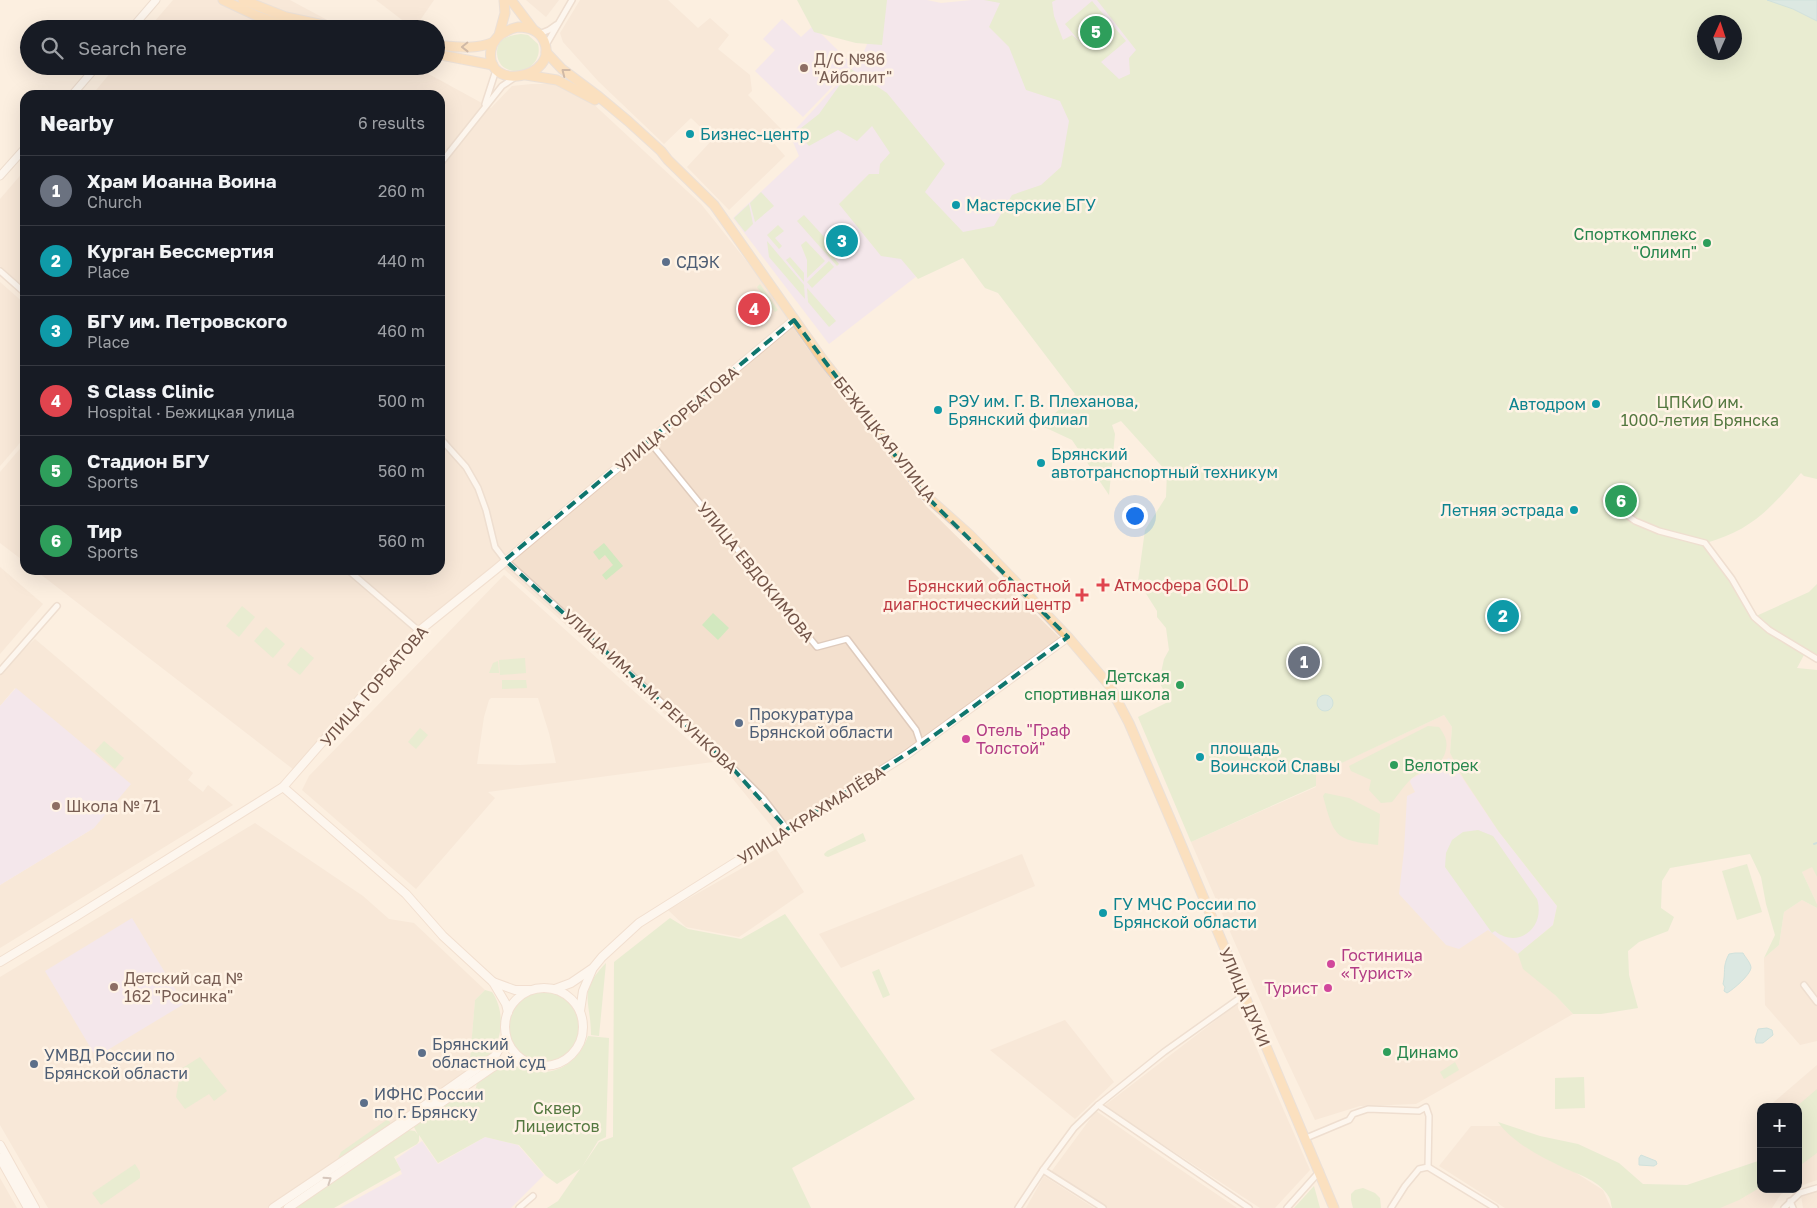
<!DOCTYPE html>
<html lang="en">
<head>
<meta charset="utf-8">
<style>
  body { margin:0; font-family:"Golos Text",sans-serif; background:#242831; color:#f1f3f6 }
  .controls { position:absolute; right:15px; bottom:15px; display:grid; overflow:hidden; border-radius:10px; box-shadow:0 5px 20px #0002 }
  .controls button { width:45px; height:45px; display:grid; place-items:center; padding:0; border:0; border-bottom:1px solid #363941; background:#171b24; color:#f1f3f6; font:25px sans-serif }
  .compass { position:absolute; left:1697px; top:15px; width:45px; height:45px; border-radius:50%; background:#171b24; box-shadow:0 5px 20px #0002; rotate:3deg }
  .you { position:absolute; left:1134px; top:515px; width:18px; height:18px; margin:-12px; border:4px solid #fff; border-radius:50%; background:#1a73e8; box-shadow:0 0 0 8px #1a73e833 }
  .badge { display:grid; place-items:center; width:32px; height:32px; border-radius:50%; background:#0f766e; color:#fff; font-size:16px; font-weight:700 }
  .pin { position:absolute; translate:-50% -50%; border:2px solid #fff; box-shadow:0 1px 5px #0006 }
  .list { margin:0; padding:0; list-style:none }
  h2 { display:flex; justify-content:space-between; align-items:center; height:65px; margin:0; padding:0 20px; font-size:21px }
  h2 small { font-size:16px; font-weight:400; color:#9ea1a6 }
  .list li { display:grid; grid-template-columns:32px 1fr auto; gap:15px; align-items:center; box-sizing:border-box; height:70px; padding:0 20px; border-top:1px solid #363941 }
  .list b { display:block; font-size:19px; white-space:nowrap }
  .list p { margin:0; font-size:16px; white-space:nowrap; color:#9ea1a6 }
  .list em { font-size:16px; font-style:normal; color:#9ea1a6 }
  .icon { flex:none; width:28px; height:28px; fill:none; stroke:currentColor; stroke-width:2; stroke-linecap:round; stroke-linejoin:round }
  .map { position:relative; flex:none; width:1817px; height:1208px; overflow:hidden }
  .search { position:absolute; background:#171b24; box-shadow:0 5px 20px #0002; left:20px; top:20px; width:425px; height:55px; display:flex; align-items:center; gap:12px; box-sizing:border-box; padding:0 18px; border-radius:28px; color:#9ea1a6; font-size:19px }
  .panel { position:absolute; background:#171b24; box-shadow:0 5px 20px #0002; left:20px; top:90px; width:425px; height:485px; border-radius:15px }
  .map>svg:first-child { display:block }
</style>
</head>
<body>
<div class="map">
<svg width="1817" height="1208" viewBox="0 0 1817 1208">
  <rect width="100%" height="100%" fill="#fcefe0"/>
  <g fill="#f3e0ce" fill-rule="evenodd">
    <polygon points="173,0 290,0 344,29 148,29"/>
    <polygon points="376,0 434,0 414,29"/>
    <polygon points="526,0 559,0 546,17"/>
    <polygon points="580,0 668,0 698,28 710,18 729,35 718,49 750,75 752,91 748,95 781,129 771,140 785,156 729,210 687,167 713,139 691,118 664,144 598,81 563,42 560,33"/>
    <polygon points="116,66 414,66 491,108 512,86 532,84 556,84 588,99 701,204 760,278 806,346 926,506 1061,639 913,747 776,832 724,768 504,569 425,631 298,773 35,570 440,570 440,95 92,95"/>
    <polygon points="25,170 25,288 0,266 0,199"/>
    <polygon points="0,282 25,304 25,437 0,466"/>
    <polygon points="25,443 25,562 0,543 0,472"/>
    <polygon points="0,567 43,604 0,654"/>
    <path d="M504,575L713,762L488,792L495,798L416,889L302,790L309,776ZM491,698H538L549,733L556,763L520,765L477,764L484,717L489,700Z"/>
    <polygon points="35,639 193,773 188,780 203,792 208,785 233,805 0,948 0,885 94,828 15,688 0,706 0,672"/>
    <polygon points="1444,715 1452,727 1450,753 1499,832 1555,995 1573,1014 1416,1104 1360,1106 1315,1120 1275,1035 1191,842 1316,787 1315,775"/>
    <polygon points="255,823 363,896 389,919 414,923 485,990 475,1000 470,1059 468,1062 473,1069 268,1208 48,1208 0,1125 0,977"/>
    <polygon points="776,849 804,892 739,937 686,927 668,910"/>
    <polygon points="1022,854 1035,886 841,968 819,934"/>
    <polygon points="1812,866 1817,877 1817,904 1802,872"/>
    <polygon points="1802,900 1817,908 1817,1041 1800,1045 1765,1005 1764,958 1779,945 1784,912"/>
    <polygon points="1237,1004 1310,1170 1275,1208 1260,1208 1104,1106"/>
    <polygon points="1065,1020 1114,1082 1075,1119 990,1050"/>
    <polygon points="1817,1065 1817,1090 1797,1107 1768,1107"/>
    <polygon points="1096,1111 1162,1157 1237,1208 1108,1208 1051,1172"/>
    <polygon points="1471,1126 1502,1126 1603,1190 1611,1208 1505,1208 1439,1166"/>
    <polygon points="1817,1153 1817,1180 1798,1187 1798,1162"/>
    <polygon points="1044,1176 1094,1208 1026,1208"/>
    <polygon points="0,1178 17,1208 0,1208"/>
    <polygon points="1761,1184 1761,1189 1793,1189 1781,1194 1772,1208 1716,1208"/>
    <polygon points="1817,1191 1817,1208 1803,1208 1801,1195"/>
  </g>
  <g fill="#ecddf8">
    <polygon points="887,0 927,0 941,3 972,0 1107,0 1150,49 1045,192 1002,230 966,238 829,344 733,218 799,156 790,135 860,60"/>
    <polygon points="782,19 801,37 813,26 853,65 803,117 755,71 775,50 763,39"/>
    <polygon points="16,688 131,784 94,828 0,885 0,706"/>
    <polygon points="1449,758 1499,832 1557,906 1553,925 1518,954 1488,930 1459,949 1446,945 1399,894 1404,850 1407,796 1415,792 1410,782 1411,779"/>
    <polygon points="132,918 184,1004 96,1057 45,971"/>
    <polygon points="485,1137 518,1145 544,1175 511,1208 340,1208 402,1174 396,1159 422,1141 438,1164"/>
  </g>
  <g fill="#d2e8bf" fill-rule="evenodd">
    <polygon points="797,0 887,0 882,45 856,43 814,32"/>
    <path d="M984,0H1056L1052,2L1054,16L1063,40L1072,35L1080,42L1065,24L1092,1L1126,41L1101,62L1119,79L1130,74L1129,58L1136,50L1097,0H1767L1793,9L1817,21V479L1804,476L1801,473C1771,508 1752,530 1706,543L1732,579L1754,617L1809,592L1817,584V657L1805,653L1797,668L1817,670V877L1812,867L1802,872L1817,904V908L1802,900L1784,912L1779,945L1764,958L1775,935L1766,904L1761,877L1750,854L1670,868L1662,881L1661,908L1674,917L1668,931L1639,942L1628,951L1629,975L1638,1008L1601,1014H1573L1555,995L1523,969L1518,954L1553,925L1557,906L1499,832L1464,779L1450,753L1452,727L1444,715L1316,775V786L1191,842L1138,717L1170,701L1159,682L1164,659L1169,650L1166,628L1157,617V611L1138,581L1145,530L1166,497L1167,472L1121,421L1112,425L1115,434L1109,495L1072,440L1042,426L1075,394L998,293L985,288L963,258L918,279L901,259L881,256L839,204L869,174H879L880,164L890,153L872,126L857,141L838,130L809,146L796,132L819,114L851,69L887,93L945,164L925,192L963,232L994,226L1012,195L1041,185L1061,167L1069,121L1060,101L1026,90L1009,47L989,27L1000,3ZM1704,22H1734V52H1704Z"/>
    <path d="M521,34L528,35L538,44C543,63 522,78 505,68C496,63 494,47 502,40C507,36 515,35 521,34Z"/>
    <polygon points="761,192 774,206 755,222 750,203"/>
    <polygon points="749,204 753,224 745,232 734,218"/>
    <polygon points="804,215 839,253 834,258 839,264 837,266 797,221"/>
    <polygon points="778,225 784,231 775,238 782,246 779,249 767,235"/>
    <polygon points="767,241 804,285 805,299 769,257"/>
    <polygon points="806,241 825,261 807,278 807,260 801,245"/>
    <polygon points="790,257 804,273 804,282 786,260"/>
    <polygon points="829,261 834,267 812,288 807,282"/>
    <polygon points="760,284 778,310 775,312 757,287"/>
    <polygon points="807,288 836,321 829,327 808,302"/>
    <polygon points="604,543 623,566 606,580 602,575 613,565 605,555 599,560 593,552"/>
    <polygon points="242,606 255,617 239,637 226,626"/>
    <polygon points="713,613 729,628 718,640 702,625"/>
    <polygon points="266,627 285,644 273,658 254,641"/>
    <polygon points="301,647 314,658 300,675 287,665"/>
    <polygon points="525,658 526,673 500,675 499,660"/>
    <polygon points="498,661 499,673 489,673 493,663"/>
    <polygon points="502,680 526,680 527,688 502,689"/>
    <path d="M1428,726L1439,727C1444,734 1448,740 1446,749C1442,770 1425,766 1412,778C1406,783 1398,795 1392,802L1381,803L1369,790L1371,780L1351,771L1349,766Z"/>
    <polygon points="420,728 428,735 416,749 408,742"/>
    <polygon points="104,741 124,758 115,769 95,751"/>
    <path d="M1325,793L1349,798L1380,814L1378,845C1335,840 1334,837 1323,796Z"/>
    <path d="M1478,830L1493,836L1537,899C1546,927 1518,950 1495,931L1492,933L1445,867L1446,853L1452,840L1463,832Z"/>
    <polygon points="863,833 866,841 828,857 825,856 824,854 827,851"/>
    <polygon points="1747,864 1762,912 1737,920 1722,871"/>
    <path d="M785,914L915,1099L792,1168L811,1208H547L558,1201L580,1169L557,1184L546,1176L519,1145L485,1137L438,1163L419,1135V1141L417,1144L394,1157L401,1170L334,1208H291L407,1130L415,1131L418,1135L413,1125L450,1101L455,1102L476,1088L477,1082C485,1076 494,1069 504,1066C515,1064 524,1068 534,1071C560,1076 580,1059 588,1036L609,1038L606,1137L598,1141L582,1167L599,1142L613,1137L614,962L670,918L688,929L741,939Z"/>
    <path d="M606,963L599,1036L591,1035C591,1000 577,993 606,963Z"/>
    <polygon points="879,969 890,995 883,998 872,972"/>
    <path d="M485,990L492,992C504,1009 504,1036 491,1053C486,1059 479,1064 473,1069L468,1062L470,1059L475,1000Z"/>
    <circle cx="544" cy="1027" r="35"/>
    <polygon points="200,1057 227,1091 214,1101 209,1094 185,1109 176,1097 181,1069"/>
    <polygon points="1455,1062 1459,1070 1444,1079 1440,1072"/>
    <polygon points="1584,1077 1585,1108 1555,1109 1555,1078"/>
    <polygon points="1817,1089 1817,1153 1798,1167 1798,1107 1796,1107"/>
    <polygon points="388,1119 391,1124 387,1127 337,1161 341,1152"/>
    <path d="M1498,1122L1540,1136L1578,1144L1619,1163L1643,1184L1687,1185L1761,1160V1187L1739,1200L1720,1208H1612C1611,1205 1611,1200 1609,1197C1600,1181 1580,1175 1564,1168C1541,1157 1513,1143 1498,1122Z"/>
    <polygon points="135,1164 140,1172 140,1178 101,1205 92,1193"/>
    <polygon points="1314,1186 1320,1208 1294,1208"/>
    <polygon points="1363,1188 1375,1193 1380,1198 1381,1208 1353,1208 1351,1200 1351,1194 1355,1190"/>
  </g>
  <g fill="#b5e0e4" stroke="#9cd1d6">
    <polygon points="1767,0 1817,0 1817,21 1793,9"/>
    <circle cx="1325" cy="703" r="8"/>
    <path d="M1735,953H1743C1745,957 1751,963 1751,968C1750,975 1734,989 1727,993L1724,991L1725,987L1723,984C1726,972 1722,967 1729,954Z"/>
    <polygon points="1767,1028 1772,1030 1773,1035 1763,1043 1756,1043 1755,1039 1758,1029"/>
    <polygon points="1641,1155 1656,1161 1657,1164 1654,1166 1639,1165 1639,1158"/>
  </g>
  <g fill="none" stroke-linecap="round" stroke-linejoin="round">
    <polyline stroke="#9cd1d6" stroke-width="2" points="1814,844 1817,843"/>
    <defs>
      <g id="minor">
        <polyline points="539,34 549,30 556,25"/>
        <polyline points="546,45 572,0"/>
        <polyline points="485,104 496,70"/>
        <polyline points="440,164 502,86 514,78"/>
        <polyline points="0,271 25,293"/>
        <polyline points="440,438 466,467 478,488 486,510 495,547 505,560 726,761 763,798 787,829"/>
        <polyline points="649,441 817,647 847,639 916,730 921,745"/>
        <polyline points="1605,499 1635,521 1659,531 1705,543 1732,579 1754,617 1769,630 1817,659"/>
        <polyline points="348,570 419,631"/>
        <polyline points="0,671 57,606"/>
        <polyline points="1804,985 1817,1002"/>
        <polyline points="1098,1105 1249,1208"/>
        <polyline points="1306,1138 1349,1120 1353,1114 1368,1109 1419,1111 1426,1107 1429,1116 1428,1167"/>
        <polyline points="1043,1170 1103,1208"/>
        <polyline points="1790,1201 1793,1208"/>
        <polyline points="519,1208 533,1196"/>
        <polyline points="1018,1208 1043,1170 1074,1128 1098,1105 1164,1052 1244,995"/>
        <polyline points="1287,1208 1320,1171"/>
        <polyline points="1391,1208 1405,1186 1419,1169 1428,1167 1495,1208"/>
        <polyline points="1784,1208 1800,1193 1817,1188"/>
      </g>
      <g id="tertiary">
        <polyline points="131,29 156,0"/>
        <polyline points="72,95 97,66"/>
        <polyline points="0,176 25,148"/>
      </g>
      <g id="secondary">
        <polyline points="283,787 406,894 443,936 493,982 506,1004 508,1012"/>
        <polyline points="0,962 75,917 283,787 419,631 495,570 794,320"/>
        <polyline points="493,982 515,990 529,990"/>
        <circle cx="544" cy="1027" r="39"/>
        <polyline points="555,989 571,983 593,968 602,957 639,923 906,755 1068,637"/>
        <polyline points="580,1011 583,991 592,970"/>
        <polyline points="0,1145 35,1208"/>
        <polyline points="0,1158 28,1208"/>
        <polyline points="273,1208 401,1122 495,1056 506,1036"/>
        <polyline points="288,1208 499,1063 529,1062"/>
      </g>
      <g id="primary">
        <polyline points="223,0 257,16 295,29"/>
        <polyline points="243,0 286,17 342,29"/>
        <polyline points="511,0 533,29"/>
        <path d="M518,27C529,27 539,30 544,41C560,78 484,93 491,50C493,36 506,30 518,27Z"/>
        <polyline points="499,35 505,13 504,0"/>
        <path d="M436,45C456,47 475,50 494,42"/>
        <polyline points="546,52 562,69 598,96 628,121 661,151 668,160 714,205 823,360 879,431 924,494 969,534 1012,578 1068,637 1109,685 1129,723 1175,830 1334,1208"/>
        <polyline points="436,54 493,65"/>
        <polyline points="526,75 557,80 595,100"/>
      </g>
    </defs>
    <use href="#minor" stroke="#dfcbbc" stroke-width="8"/>
    <use href="#tertiary" stroke="#dfcbbc" stroke-width="9"/>
    <use href="#secondary" stroke="#e6cdbc" stroke-width="10"/>
    <use href="#primary" stroke="#d8cfcc" stroke-width="11"/>
    <use href="#minor" stroke="#fff" stroke-width="5"/>
    <use href="#tertiary" stroke="#fff" stroke-width="7"/>
    <use href="#secondary" stroke="#fff" stroke-width="8"/>
    <use href="#primary" stroke="#facf98" stroke-width="9"/>
  </g>
  <defs><path id="oneway-chevron" d="M-2-3.5L2.5 0L-2 3.5" fill="none" stroke-width="1.6" stroke-linecap="round" stroke-linejoin="round" transform="scale(1.25)"/></defs>
  <g stroke="#9b7960">
    <use href="#oneway-chevron" transform="translate(465 47) rotate(179)"/>
    <use href="#oneway-chevron" transform="translate(565 72) rotate(-142)"/>
  </g>
  <use stroke="#aa9891" href="#oneway-chevron" transform="translate(328 1180) rotate(-34)"/>
  <path d="M0 0H1817V1208H0ZM794,320L924,494L1068,637L921,745L787,829L726,761L505,560Z" fill="#fcefe0" fill-opacity=".55" fill-rule="evenodd"/>
  <path fill="none" stroke="#0f766e" stroke-width="4" stroke-dasharray="10 6" stroke-linejoin="round" d="M794,320L924,494L1068,637L921,745L787,829L726,761L505,560Z"/>
  <g fill="#8d6e63" stroke="#fff3e5" stroke-width="2">
    <circle cx="804" cy="68" r="5"/>
    <circle cx="56" cy="806" r="5"/>
    <circle cx="114" cy="987" r="5"/>
  </g>
  <g fill="#0f9aa8" stroke="#fff3e5" stroke-width="2">
    <circle cx="690" cy="134" r="5"/>
    <circle cx="956" cy="205" r="5"/>
    <circle cx="1596" cy="404" r="5"/>
    <circle cx="938" cy="410" r="5"/>
    <circle cx="1041" cy="463" r="5"/>
    <circle cx="1574" cy="510" r="5"/>
    <circle cx="1200" cy="757" r="5"/>
    <circle cx="1103" cy="913" r="5"/>
  </g>
  <g fill="#2e9e5b" stroke="#fff3e5" stroke-width="2">
    <circle cx="1707" cy="243" r="5"/>
    <circle cx="1180" cy="685" r="5"/>
    <circle cx="1394" cy="765" r="5"/>
    <circle cx="1387" cy="1052" r="5"/>
  </g>
  <g fill="#5c6f8a" stroke="#fff3e5" stroke-width="2">
    <circle cx="666" cy="262" r="5"/>
    <circle cx="739" cy="723" r="5"/>
    <circle cx="422" cy="1053" r="5"/>
    <circle cx="34" cy="1064" r="5"/>
    <circle cx="364" cy="1103" r="5"/>
  </g>
  <g fill="#e0444e" stroke="#fff3e5" stroke-width="2">
    <path d="M1100.5 577.5h5v5h5v5h-5v5h-5v-5h-5v-5h5z"/>
    <path d="M1079.5 587.5h5v5h5v5h-5v5h-5v-5h-5v-5h5z"/>
  </g>
  <g fill="#d1479c" stroke="#fff3e5" stroke-width="2">
    <circle cx="966" cy="739" r="5"/>
    <circle cx="1331" cy="964" r="5"/>
    <circle cx="1328" cy="988" r="5"/>
  </g>
  <g text-anchor="middle" dominant-baseline="central" stroke-width="5" stroke-linejoin="round" paint-order="stroke">
    <g font-size="16" fill="#785e54" stroke="#fff3e5" text-anchor="start">
      <text x="814" y="59">Д/С №86<tspan x="814" dy="18">"Айболит"</tspan></text>
      <text x="66" y="806">Школа № 71</text>
      <text x="124" y="978">Детский сад №<tspan x="124" dy="18">162 "Росинка"</tspan></text>
    </g>
    <g font-size="16" fill="#0d838f" stroke="#fff3e5" text-anchor="start">
      <text x="700" y="134">Бизнес-центр</text>
      <text x="966" y="205">Мастерские БГУ</text>
      <text x="948" y="401">РЭУ им. Г. В. Плеханова,<tspan x="948" dy="18">Брянский филиал</tspan></text>
      <text x="1586" y="404" text-anchor="end">Автодром</text>
      <text x="1051" y="454">Брянский<tspan x="1051" dy="18">автотранспортный техникум</tspan></text>
      <text x="1564" y="510" text-anchor="end">Летняя эстрада</text>
      <text x="1210" y="748">площадь<tspan x="1210" dy="18">Воинской Славы</tspan></text>
      <text x="1113" y="904">ГУ МЧС России по<tspan x="1113" dy="18">Брянской области</tspan></text>
    </g>
    <g font-size="16" fill="#27864d" stroke="#fff3e5" text-anchor="end">
      <text x="1697" y="234">Спорткомплекс<tspan x="1697" dy="18">"Олимп"</tspan></text>
      <text x="1170" y="676">Детская<tspan x="1170" dy="18">спортивная школа</tspan></text>
      <text x="1404" y="765" text-anchor="start">Велотрек</text>
      <text x="1397" y="1052" text-anchor="start">Динамо</text>
    </g>
    <g font-size="16" fill="#4e5e75" stroke="#fff3e5" text-anchor="start">
      <text x="676" y="262">СДЭК</text>
      <text x="749" y="714">Прокуратура<tspan x="749" dy="18">Брянской области</tspan></text>
      <text x="432" y="1044">Брянский<tspan x="432" dy="18">областной суд</tspan></text>
      <text x="44" y="1055">УМВД России по<tspan x="44" dy="18">Брянской области</tspan></text>
      <text x="374" y="1094">ИФНС России<tspan x="374" dy="18">по г. Брянску</tspan></text>
    </g>
    <g font-size="16" fill="#547840" stroke="#fff3e5">
      <text x="1700" y="402">ЦПКиО им.<tspan x="1700" dy="18">1000-летия Брянска</tspan></text>
      <text x="557" y="1108">Сквер<tspan x="557" dy="18">Лицеистов</tspan></text>
    </g>
    <g font-size="16" fill="#725448" stroke="#fff3e5">
      <text transform="translate(677 419) rotate(-40)">УЛИЦА ГОРБАТОВА</text>
      <text transform="translate(885 439) rotate(52)">БЕЖИЦКАЯ УЛИЦА</text>
      <text transform="translate(756 572) rotate(51)">УЛИЦА ЕВДОКИМОВА</text>
      <text transform="translate(374 686) rotate(-49)">УЛИЦА ГОРБАТОВА</text>
      <text transform="translate(650 691) rotate(43)">УЛИЦА ИМ. А.М. РЕКУНКОВА</text>
      <text transform="translate(811 815) rotate(-32)">УЛИЦА КРАХМАЛЁВА</text>
      <text transform="translate(1245 997) rotate(67)">УЛИЦА ДУКИ</text>
    </g>
    <g font-size="16" fill="#be3a42" stroke="#fff3e5" text-anchor="start">
      <text x="1114" y="585">Атмосфера GOLD</text>
      <text x="1071" y="586" text-anchor="end">Брянский областной<tspan x="1071" dy="18">диагностический центр</tspan></text>
    </g>
    <g font-size="16" fill="#b23c85" stroke="#fff3e5" text-anchor="start">
      <text x="976" y="730">Отель "Граф<tspan x="976" dy="18">Толстой"</tspan></text>
      <text x="1341" y="955">Гостиница<tspan x="1341" dy="18">«Турист»</tspan></text>
      <text x="1318" y="988" text-anchor="end">Турист</text>
    </g>
  </g>
</svg>
<div class="controls">
<button>+</button>
<button>−</button>
</div>
<svg class="compass" viewBox="-18 -18 36 36"><path d="M0-13l5 13h-10z" fill="#e53935"/><path d="M0 13l5-13h-10z" fill="#9ea1a6"/></svg>
<div class="you"></div>
<div class="pin badge" style="left:1304px;top:662px;background:#6b7280">1</div>
<div class="pin badge" style="left:1503px;top:616px;background:#0f9aa8">2</div>
<div class="pin badge" style="left:842px;top:241px;background:#0f9aa8">3</div>
<div class="pin badge" style="left:754px;top:309px;background:#e0444e">4</div>
<div class="pin badge" style="left:1096px;top:32px;background:#2e9e5b">5</div>
<div class="pin badge" style="left:1621px;top:501px;background:#2e9e5b">6</div>
<div class="search"><svg class="icon" aria-label="search" viewBox="0 0 24 24"><circle cx="10" cy="10" r="6"/><path d="M15 15l6 6"/></svg>Search here</div>
<section class="panel">
<h2>Nearby<small>6 results</small></h2>
<ul class="list">
<li><span class="badge" style="background:#6b7280">1</span><div><b>Храм Иоанна Воина</b><p>Church</p></div><em>260 m</em></li>
<li><span class="badge" style="background:#0f9aa8">2</span><div><b>Курган Бессмертия</b><p>Place</p></div><em>440 m</em></li>
<li><span class="badge" style="background:#0f9aa8">3</span><div><b>БГУ им. Петровского</b><p>Place</p></div><em>460 m</em></li>
<li><span class="badge" style="background:#e0444e">4</span><div><b>S Class Clinic</b><p>Hospital · Бежицкая улица</p></div><em>500 m</em></li>
<li><span class="badge" style="background:#2e9e5b">5</span><div><b>Стадион БГУ</b><p>Sports</p></div><em>560 m</em></li>
<li><span class="badge" style="background:#2e9e5b">6</span><div><b>Тир</b><p>Sports</p></div><em>560 m</em></li>
</ul>
</section>
</div>
</body>
</html>
